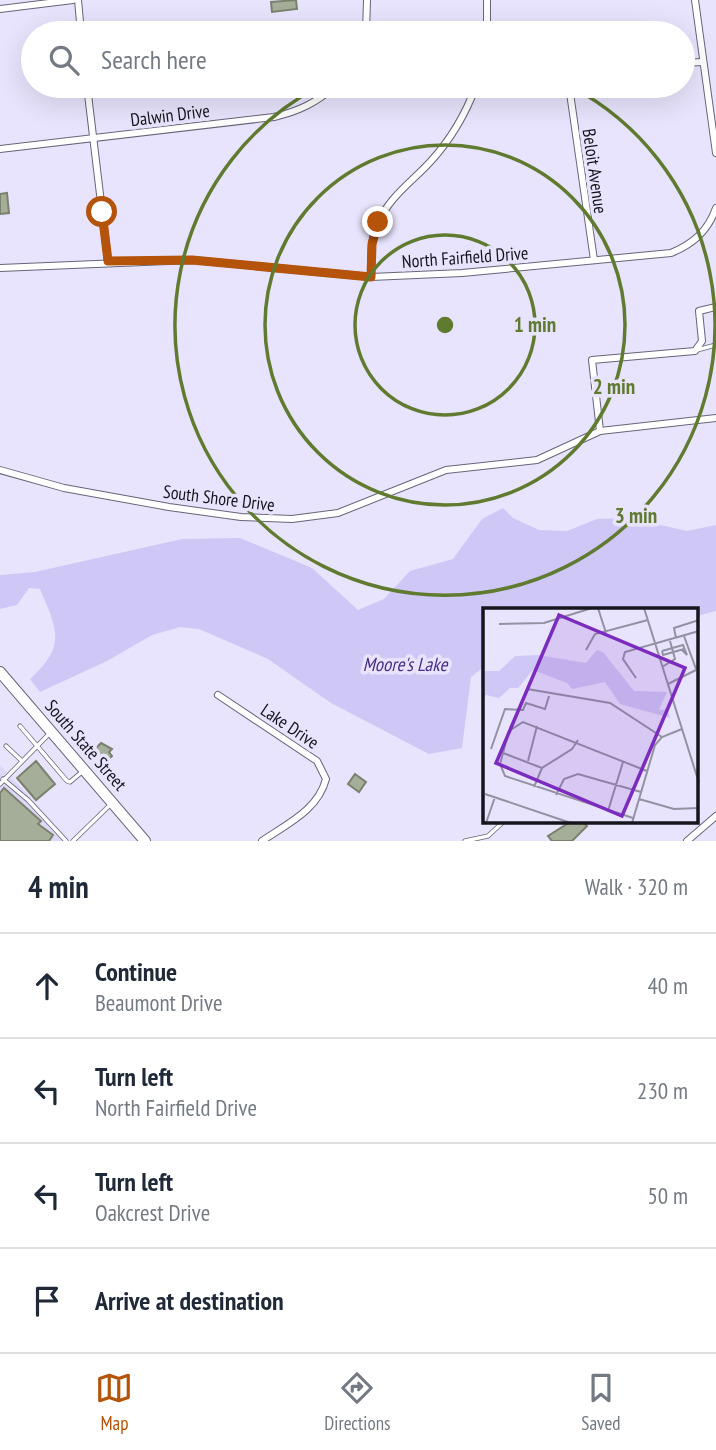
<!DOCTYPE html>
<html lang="en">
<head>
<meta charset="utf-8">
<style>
  body { margin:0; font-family:"PT Sans Narrow",sans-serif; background:#f6f6f7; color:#1f2937 }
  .stop { position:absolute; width:21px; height:21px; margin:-16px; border:5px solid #b45309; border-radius:50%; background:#fff }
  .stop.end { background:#b45309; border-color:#fff; box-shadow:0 2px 7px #0008 }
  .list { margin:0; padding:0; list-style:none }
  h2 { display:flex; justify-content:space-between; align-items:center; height:91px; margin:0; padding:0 28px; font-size:30px }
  h2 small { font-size:23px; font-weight:400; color:#747a83 }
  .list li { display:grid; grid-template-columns:46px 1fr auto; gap:21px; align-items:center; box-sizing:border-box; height:105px; padding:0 28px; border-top:2px solid #e0e1e3 }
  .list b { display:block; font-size:26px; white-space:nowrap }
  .list p { margin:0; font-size:23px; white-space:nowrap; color:#747a83 }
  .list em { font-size:23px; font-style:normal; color:#747a83 }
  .icon { flex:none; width:38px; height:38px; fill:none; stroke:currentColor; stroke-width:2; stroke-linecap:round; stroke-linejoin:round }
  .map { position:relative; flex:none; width:716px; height:841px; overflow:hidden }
  .search { position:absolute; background:#fff; box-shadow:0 7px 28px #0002; left:21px; right:21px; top:21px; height:77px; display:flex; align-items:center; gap:18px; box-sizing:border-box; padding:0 24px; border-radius:38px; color:#747a83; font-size:26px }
  .sheet { height:511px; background:#fff }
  nav { display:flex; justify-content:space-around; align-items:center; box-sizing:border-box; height:98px; border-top:2px solid #e0e1e3; background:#fff; font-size:19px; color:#747a83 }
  nav a { display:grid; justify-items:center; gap:4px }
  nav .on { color:#b45309 }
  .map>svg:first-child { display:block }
</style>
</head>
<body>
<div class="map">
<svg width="716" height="841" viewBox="0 0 716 841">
  <rect width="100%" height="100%" fill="#e8e4fd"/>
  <polygon fill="#ded8f8" points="0,765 68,838 67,841 0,841"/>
  <path fill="#cfc7f6" d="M503,508L513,518L539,530L567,531L597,519L629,518L687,531L716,525V611L697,616V610H485V666L471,677L462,748L429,754L331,703L268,659L199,629L180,627L152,635L107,661L40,692L30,679C67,645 57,630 40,589L29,588L17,605L0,609V575L35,572L182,539L240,538L312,568L358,610L384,599L410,571L453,559L482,519Z"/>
  <g fill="#a4ae98" stroke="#79826d" stroke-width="2">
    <polygon points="296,0 297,9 272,12 271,2"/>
    <polygon points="7,193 9,213 0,214 0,194"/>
    <polygon points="101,743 112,749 109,752 112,756 104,763 93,751"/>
    <polygon points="36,761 55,784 36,800 17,778"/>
    <polygon points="355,774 366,782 359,792 348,784"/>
    <polygon points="4,788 41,821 38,824 53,835 49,841 0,841 0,793"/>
    <polygon points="570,822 583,822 587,826 572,841 552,841 548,836"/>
  </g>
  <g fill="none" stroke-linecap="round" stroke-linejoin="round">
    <defs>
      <g id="lane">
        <polyline points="697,350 716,345"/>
        <polyline points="20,726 67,781 70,782 83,771"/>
        <polyline points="6,746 22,761"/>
        <polyline points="3,779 28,800 66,841"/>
        <polyline points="0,784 50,733"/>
        <polyline points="73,841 111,804"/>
        <polyline points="465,841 488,836 503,822"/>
      </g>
      <g id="street">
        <polyline points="78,0 81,33"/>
        <polyline points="695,0 716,153"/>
        <polyline points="0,9 73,0"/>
        <polyline points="366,33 367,0"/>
        <polyline points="487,33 487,0"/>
        <polyline points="683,63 703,62"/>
        <polyline points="87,86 108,261"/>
        <polyline points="569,86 594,260"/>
        <path d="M0,149L274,117C299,111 316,103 335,86"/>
        <path d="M0,268L192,260L371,277L462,273L671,253C693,244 708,231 716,208"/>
        <path d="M371,277C371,259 370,240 378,223C389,197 413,181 431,161C451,139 466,113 476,86"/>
        <polyline points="600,431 592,360 695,351 702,341 699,311 716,307"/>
        <polyline points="0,470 64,488 169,507 241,517 292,519 338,513 446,470 537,460 600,431 716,418"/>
        <path d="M218,695L317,761L326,779C318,810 287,824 262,841"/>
        <polyline points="687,841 716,816"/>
      </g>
      <polyline id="primary" points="0,672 145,841"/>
    </defs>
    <use href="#lane" stroke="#686479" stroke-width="5"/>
    <use href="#street" stroke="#686479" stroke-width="8"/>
    <use href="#primary" stroke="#686479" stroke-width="12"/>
    <use href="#lane" stroke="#fff" stroke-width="3.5"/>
    <use href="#street" stroke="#fff" stroke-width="6"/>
    <use href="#primary" stroke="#fff" stroke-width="10"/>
  </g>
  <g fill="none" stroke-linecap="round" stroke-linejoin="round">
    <polyline stroke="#b45309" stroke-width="9" points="102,212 108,261 192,260 371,277 372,244 378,222"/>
  </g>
  <g fill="none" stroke="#607b30" stroke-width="3.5">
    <circle cx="445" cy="325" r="90"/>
    <circle cx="445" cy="325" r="180"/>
    <path d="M572 87A270 270 0 1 1 318 87"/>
  </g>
  <g text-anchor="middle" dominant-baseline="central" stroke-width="7" stroke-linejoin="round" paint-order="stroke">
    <g font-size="18" fill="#16151d" stroke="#e8e4fd">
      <text transform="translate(170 115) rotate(-7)">Dalwin Drive</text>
      <text transform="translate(595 171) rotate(82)">Beloit Avenue</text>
      <text transform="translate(465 257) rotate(-4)">North Fairfield Drive</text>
      <text transform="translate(219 498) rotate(7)">South Shore Drive</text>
      <text transform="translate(290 726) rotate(34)">Lake Drive</text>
      <text transform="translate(86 745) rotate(49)">South State Street</text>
    </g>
    <g font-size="19" font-style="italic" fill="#4a2e86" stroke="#e8e4fd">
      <text x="405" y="664">Moore's Lake</text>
    </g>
  </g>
  <g transform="translate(483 608)">
    <rect width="215" height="215" fill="#e8e4fd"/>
    <path d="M114,42L120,44L151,83L184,84L176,102L185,101L187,110L137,96L122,74L89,81L84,75L50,62L35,80H27L16,90L3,87L0,93V63H16L32,48L55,47L103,55Z" fill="#cfc7f6"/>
    <path fill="none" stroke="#9491a3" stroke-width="2" d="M115,0L123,25M161,0L216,175M16,16L61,15L109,0M201,28L213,61M193,30L191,20L216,12M103,42L112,26L165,12M179,43L200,37L204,47L199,42M179,43L180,47L201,41M179,59L192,51L187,33M153,70L140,51L142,44L216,23M185,76L213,62M44,81L127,95L179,129M8,141L22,101L40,102L43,95L62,101L66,88M20,145L59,160M45,153L54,118M51,179L59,160L89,141L95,132M2,186L88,215M73,187L81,171L95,166L158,184M156,191L191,201L216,200M125,203L140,154M150,210L22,168L17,156L26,123L40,114L164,163M3,215L12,189M149,215L172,137L179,129L199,121"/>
    <path fill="#7b2cbf" fill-opacity="0.15" stroke="#7b2cbf" stroke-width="3.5" d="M76,7L202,60L139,208L13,155Z"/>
    <rect width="215" height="215" fill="none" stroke="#16151d" stroke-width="3.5"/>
  </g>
  <circle cx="445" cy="325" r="10" fill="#607b30" stroke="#e8e4fd" stroke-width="3.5"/>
  <g font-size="21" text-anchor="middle" font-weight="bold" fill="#607b30" stroke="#e8e4fd" stroke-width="7" stroke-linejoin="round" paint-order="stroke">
    <text x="535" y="332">1 min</text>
    <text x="614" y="394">2 min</text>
    <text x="636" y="523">3 min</text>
  </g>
</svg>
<div class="stop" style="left:102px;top:212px"></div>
<div class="stop end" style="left:378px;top:222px"></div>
<div class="search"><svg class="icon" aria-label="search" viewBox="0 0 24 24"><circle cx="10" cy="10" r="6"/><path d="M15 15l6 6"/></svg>Search here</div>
</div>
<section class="sheet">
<h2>4 min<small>Walk · 320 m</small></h2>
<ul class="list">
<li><svg class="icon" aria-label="ahead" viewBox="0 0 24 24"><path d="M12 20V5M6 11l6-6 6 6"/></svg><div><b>Continue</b><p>Beaumont Drive</p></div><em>40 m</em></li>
<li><svg class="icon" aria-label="left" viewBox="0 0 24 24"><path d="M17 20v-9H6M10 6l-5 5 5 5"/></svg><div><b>Turn left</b><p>North Fairfield Drive</p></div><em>230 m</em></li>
<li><svg class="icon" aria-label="left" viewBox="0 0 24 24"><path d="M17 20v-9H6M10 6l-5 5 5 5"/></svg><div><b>Turn left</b><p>Oakcrest Drive</p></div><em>50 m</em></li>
<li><svg class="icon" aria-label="arrive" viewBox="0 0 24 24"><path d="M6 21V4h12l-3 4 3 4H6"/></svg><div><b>Arrive at destination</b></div></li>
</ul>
</section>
<nav>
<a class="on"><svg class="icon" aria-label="map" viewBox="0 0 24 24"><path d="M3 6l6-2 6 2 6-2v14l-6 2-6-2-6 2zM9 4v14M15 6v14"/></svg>Map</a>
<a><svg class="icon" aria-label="directions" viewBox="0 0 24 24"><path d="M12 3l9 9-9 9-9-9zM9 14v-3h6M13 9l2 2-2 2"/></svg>Directions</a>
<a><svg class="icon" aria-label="saved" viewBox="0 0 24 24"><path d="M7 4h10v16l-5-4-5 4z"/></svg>Saved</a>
</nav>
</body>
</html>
